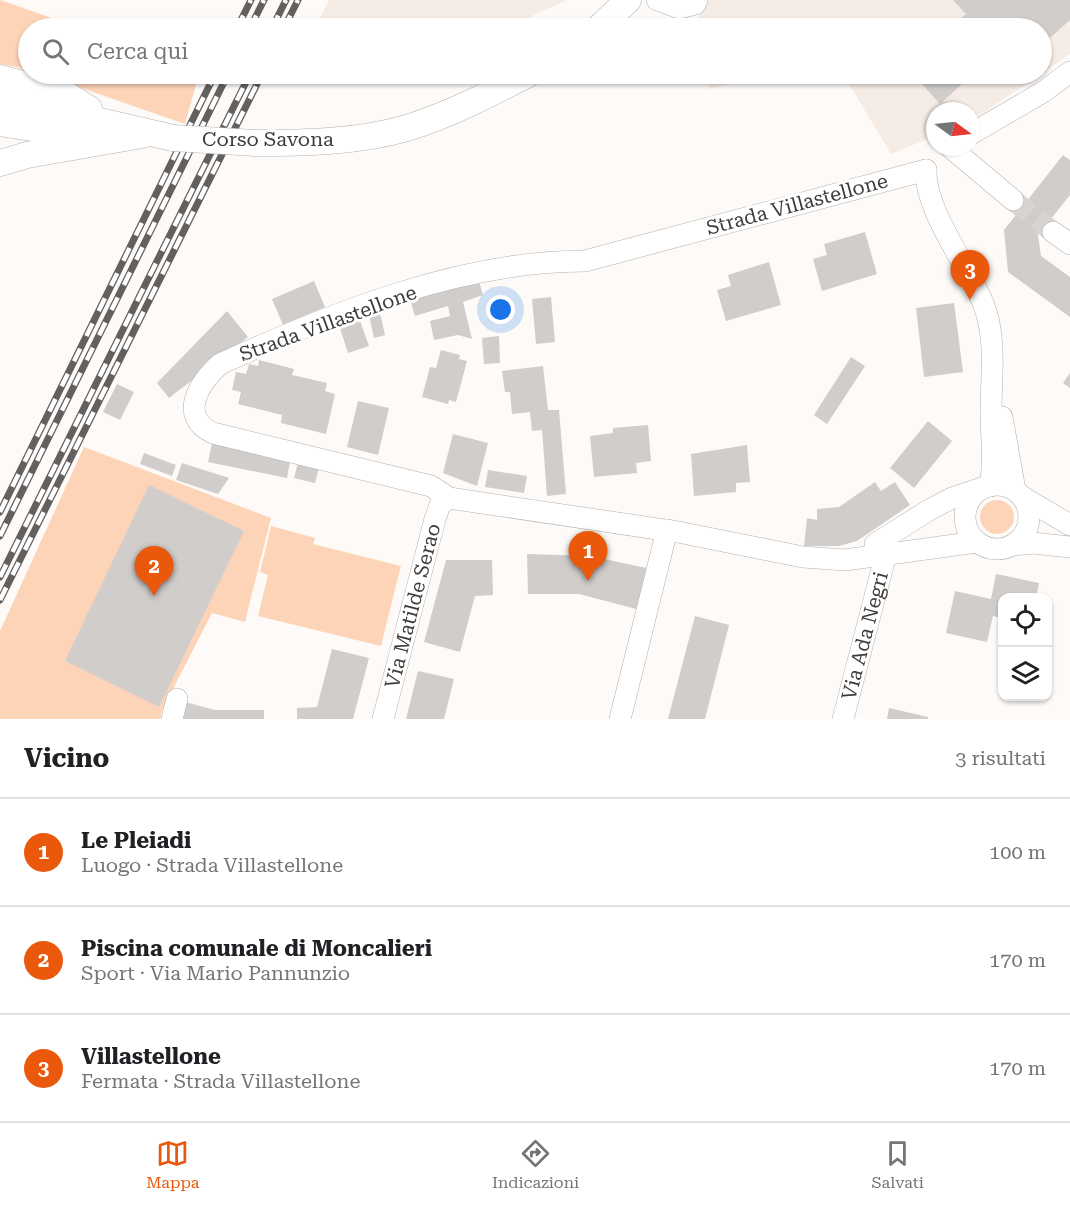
<!DOCTYPE html>
<html lang="it">
<head>
<meta charset="utf-8">
<style>
  body { margin:0; font-family:"Roboto Serif",serif; background:#f6f6f6; color:#202124 }
  .controls { position:absolute; right:18px; bottom:18px; display:grid; overflow:hidden; border-radius:12px; box-shadow:0 2px 4px #0004 }
  .controls button { width:54px; height:54px; display:grid; place-items:center; padding:0; border:0; border-bottom:2px solid #e0e0e0; background:#fff; color:#202124; font:30px sans-serif }
  .compass { position:absolute; left:926px; top:102px; width:54px; height:54px; border-radius:50%; background:#fff; box-shadow:0 2px 4px #0004; rotate:105deg }
  .you { position:absolute; left:501px; top:310px; width:21px; height:21px; margin:-15px; border:4px solid #fff; border-radius:50%; background:#1a73e8; box-shadow:0 0 0 9px #1a73e833 }
  .badge { display:grid; place-items:center; width:39px; height:39px; border-radius:50%; background:#ea580c; color:#fff; font-size:20px; font-weight:700 }
  .pin { position:absolute; translate:-50% -50px; filter:drop-shadow(0 2px 3px #0008) }
  .pin::after { content:''; position:absolute; top:32px; width:21px; height:18px; background:inherit; clip-path:polygon(0 0,100% 0,50% 100%) }
  .list { margin:0; padding:0; list-style:none }
  h2 { display:flex; justify-content:space-between; align-items:center; height:78px; margin:0; padding:0 24px; font-size:26px }
  h2 small { font-size:20px; font-weight:400; color:#757577 }
  .list li { display:grid; grid-template-columns:39px 1fr auto; gap:18px; align-items:center; box-sizing:border-box; height:108px; padding:0 24px; border-top:2px solid #e0e0e0 }
  .list b { display:block; font-size:22px; white-space:nowrap }
  .list p { margin:0; font-size:20px; white-space:nowrap; color:#757577 }
  .list em { font-size:20px; font-style:normal; color:#757577 }
  .icon { flex:none; width:33px; height:33px; fill:none; stroke:currentColor; stroke-width:2; stroke-linecap:round; stroke-linejoin:round }
  .map { position:relative; flex:none; width:1070px; height:719px; overflow:hidden }
  .search { position:absolute; background:#fff; box-shadow:0 2px 4px #0004; left:18px; right:18px; top:18px; height:66px; display:flex; align-items:center; gap:15px; box-sizing:border-box; padding:0 21px; border-radius:33px; color:#757577; font-size:22px }
  .sheet { height:402px; background:#fff }
  nav { display:flex; justify-content:space-around; align-items:center; box-sizing:border-box; height:84px; border-top:2px solid #e0e0e0; background:#fff; font-size:16px; color:#757577 }
  nav a { display:grid; justify-items:center; gap:3px }
  nav .on { color:#ea580c }
  .map>svg:first-child { display:block }
</style>
</head>
<body>
<div class="map">
<svg width="1070" height="719" viewBox="0 0 1070 719">
  <rect width="100%" height="100%" fill="#fdfaf8"/>
  <g fill="#f6ece6">
    <polygon points="329,0 567,0 506,28 315,28"/>
    <polygon points="708,0 1070,0 1070,54 1042,73 1042,28 691,28"/>
    <polygon points="705,74 771,74 710,89"/>
    <polygon points="843,74 1041,74 971,121 971,111 935,111 935,136 891,154"/>
  </g>
  <g fill="#fed4b8">
    <polygon points="0,0 81,28 28,28 28,69 0,64"/>
    <polygon points="41,74 199,74 185,124"/>
    <polygon points="84,447 271,518 245,622 212,613 162,710 160,719 0,719 0,631"/>
    <circle cx="997" cy="517" r="17"/>
    <polygon points="271,526 315,538 313,544 401,566 381,646 258,616 268,575 260,572"/>
  </g>
  <g fill="#d0cdcb">
    <polygon points="953,0 1070,0 1070,20 1042,45 1042,28 950,28 966,14"/>
    <polygon points="931,18 941,28 920,28"/>
    <polygon points="913,74 973,74 940,104"/>
    <polygon points="1063,155 1070,160 1070,195 1038,235 1041,256 1070,277 1070,317 1008,272 1004,230"/>
    <polygon points="865,232 877,274 822,291 813,259 827,255 824,244"/>
    <polygon points="769,262 781,305 726,321 717,290 731,286 728,275"/>
    <polygon points="478,278 483,295 463,302 472,339 458,335 434,340 430,321 450,316 448,306 415,316 410,299"/>
    <polygon points="314,281 325,307 283,325 272,299"/>
    <polygon points="551,297 555,342 536,344 532,299"/>
    <polygon points="954,303 963,372 924,377 916,308"/>
    <polygon points="227,311 248,337 169,398 157,383"/>
    <polygon points="380,313 385,335 374,338 369,315"/>
    <polygon points="359,318 369,346 348,353 339,325"/>
    <polygon points="499,336 500,363 484,364 482,338"/>
    <polygon points="441,350 460,355 459,359 467,361 456,402 449,400 448,404 422,397 430,367 436,368"/>
    <polygon points="851,357 865,366 827,424 814,415"/>
    <polygon points="259,360 294,369 292,375 327,383 325,391 335,394 326,434 281,423 282,415 238,404 241,392 232,390 236,372 246,374 249,364 258,366"/>
    <polygon points="543,366 548,410 559,410 566,494 547,496 542,430 532,431 530,412 512,414 510,392 505,392 502,371"/>
    <polygon points="1070,373 1070,388 1063,383"/>
    <polygon points="117,384 134,392 120,420 103,412"/>
    <polygon points="358,401 389,408 378,455 347,447"/>
    <polygon points="928,421 952,441 914,488 890,468"/>
    <polygon points="648,425 651,461 636,463 637,473 594,477 590,436 613,433 613,428"/>
    <polygon points="453,434 488,443 477,486 443,473"/>
    <polygon points="212,443 291,456 287,478 208,462"/>
    <polygon points="747,445 750,482 736,483 736,492 694,496 691,454"/>
    <polygon points="144,453 176,465 172,476 140,464"/>
    <polygon points="299,459 320,464 315,483 294,478"/>
    <polygon points="182,463 229,478 218,494 176,480"/>
    <polygon points="488,470 527,476 524,493 485,487"/>
    <polygon points="875,482 881,491 895,482 910,505 857,541 839,546 804,546 807,518 817,520 817,509 839,507"/>
    <polygon points="149,485 244,531 159,707 65,661"/>
    <polygon points="527,554 590,556 651,569 640,610 579,594 528,594"/>
    <polygon points="446,560 492,560 493,595 475,596 460,652 424,642"/>
    <polygon points="996,574 1039,583 1036,598 1002,598 1002,618 993,616 987,642 946,633 955,591 991,599"/>
    <polygon points="695,616 729,625 705,719 668,719"/>
    <polygon points="332,649 369,658 353,719 297,719 297,708 317,707"/>
    <polygon points="418,671 454,679 444,719 406,719"/>
    <polygon points="185,702 215,710 264,710 264,719 180,719"/>
    <polygon points="889,708 928,717 928,719 887,719"/>
  </g>
  <g fill="none" stroke-linecap="round" stroke-linejoin="round">
    <polyline stroke="#d7d4d2" stroke-width="21" stroke-dasharray="21 10" stroke-linecap="butt" points="1013,200 1053,232"/>
    <defs>
      <g id="minor">
        <polyline points="657,0 679,8 695,4 697,0"/>
        <polyline points="971,134 1043,92 1070,72"/>
        <polyline points="950,147 1013,200"/>
        <path d="M926,170L585,261C461,261 332,313 220,364C200,382 177,416 213,433L431,486L449,498L678,532L803,557L845,560L977,542"/>
        <path d="M926,170C924,209 968,266 983,303C997,337 991,377 991,412C991,437 995,461 990,486"/>
        <polyline points="1053,232 1070,244"/>
        <polyline points="1002,417 1015,490"/>
        <circle cx="997" cy="517" r="32"/>
        <polyline points="1021,496 1070,525"/>
        <polyline points="875,544 929,510 952,498 982,488"/>
        <polyline points="1013,545 1033,543 1070,547"/>
        <polyline points="172,719 177,699"/>
        <path id="s1" d="M383,719L435,519L440,505L449,498"/>
        <polyline points="620,719 667,530"/>
        <path id="s2" d="M843,719L886,554V539"/>
      </g>
      <g id="major">
        <polyline points="599,28 628,0"/>
        <polyline points="0,78 67,95 89,109"/>
        <polyline points="0,98 173,138"/>
        <polyline points="0,123 90,137"/>
        <path d="M256,143C306,143 358,142 407,128C449,115 490,94 528,74"/>
        <polyline points="0,163 27,155 142,135"/>
      </g>
    </defs>
    <use href="#minor" stroke="#b3b1af" stroke-width="22"/>
    <use href="#major" stroke="#b3b1af" stroke-width="27"/>
    <use href="#minor" stroke="#fff" stroke-width="21"/>
    <use href="#major" stroke="#fff" stroke-width="26"/>
    <defs>
      <g id="rail">
        <polyline points="237,28 251,0"/>
        <polyline points="250,28 264,0"/>
        <polyline points="272,28 286,0"/>
        <polyline points="284,28 298,0"/>
        <polyline points="0,512 215,74"/>
        <polyline points="0,536 228,74"/>
        <polyline points="0,577 250,74"/>
        <polyline points="0,600 262,74"/>
      </g>
    </defs>
    <use href="#rail" stroke="#636160" stroke-width="7"/>
    <use href="#rail" stroke="#fff" stroke-width="4.5" stroke-dasharray="14" stroke-linecap="butt"/>
    <defs>
      <polyline id="major-bridge" points="173,138 256,143"/>
    </defs>
    <use href="#major-bridge" stroke="#b3b1af" stroke-width="27" stroke-linecap="butt"/>
    <use href="#major-bridge" stroke="#fff" stroke-width="26"/>
  </g>
  <g text-anchor="middle" dominant-baseline="central" stroke-width="6" stroke-linejoin="round" paint-order="stroke">
    <g font-size="20" fill="#3d3c3b" stroke="#fff">
      <text x="268" y="139">Corso Savona</text>
      <text transform="translate(797 204) rotate(-15)">Strada Villastellone</text>
      <text transform="translate(328 323) rotate(-20)">Strada Villastellone</text>
      <text stroke="none"><textPath href="#s1" startOffset="117">Via Matilde Serao</textPath></text>
      <text stroke="none"><textPath href="#s2" startOffset="86">Via Ada Negri</textPath></text>
    </g>
  </g>
</svg>
<div class="controls">
<button><svg class="icon" aria-label="locate" viewBox="0 0 24 24"><circle cx="12" cy="12" r="6"/><path d="M12 2v4M12 18v4M2 12h4M18 12h4"/></svg></button>
<button><svg class="icon" aria-label="layers" viewBox="0 0 24 24"><path d="M12 4l9 5-9 5-9-5zM3 14l9 5 9-5"/></svg></button>
</div>
<svg class="compass" viewBox="-18 -18 36 36"><path d="M0-13l5 13h-10z" fill="#e53935"/><path d="M0 13l5-13h-10z" fill="#757577"/></svg>
<div class="you"></div>
<div class="pin badge" style="left:588px;top:581px">1</div>
<div class="pin badge" style="left:154px;top:596px">2</div>
<div class="pin badge" style="left:970px;top:300px">3</div>
<div class="search"><svg class="icon" aria-label="search" viewBox="0 0 24 24"><circle cx="10" cy="10" r="6"/><path d="M15 15l6 6"/></svg>Cerca qui</div>
</div>
<section class="sheet">
<h2>Vicino<small>3 risultati</small></h2>
<ul class="list">
<li><span class="badge">1</span><div><b>Le Pleiadi</b><p>Luogo · Strada Villastellone</p></div><em>100 m</em></li>
<li><span class="badge">2</span><div><b>Piscina comunale di Moncalieri</b><p>Sport · Via Mario Pannunzio</p></div><em>170 m</em></li>
<li><span class="badge">3</span><div><b>Villastellone</b><p>Fermata · Strada Villastellone</p></div><em>170 m</em></li>
</ul>
</section>
<nav>
<a class="on"><svg class="icon" aria-label="map" viewBox="0 0 24 24"><path d="M3 6l6-2 6 2 6-2v14l-6 2-6-2-6 2zM9 4v14M15 6v14"/></svg>Mappa</a>
<a><svg class="icon" aria-label="directions" viewBox="0 0 24 24"><path d="M12 3l9 9-9 9-9-9zM9 14v-3h6M13 9l2 2-2 2"/></svg>Indicazioni</a>
<a><svg class="icon" aria-label="saved" viewBox="0 0 24 24"><path d="M7 4h10v16l-5-4-5 4z"/></svg>Salvati</a>
</nav>
</body>
</html>
